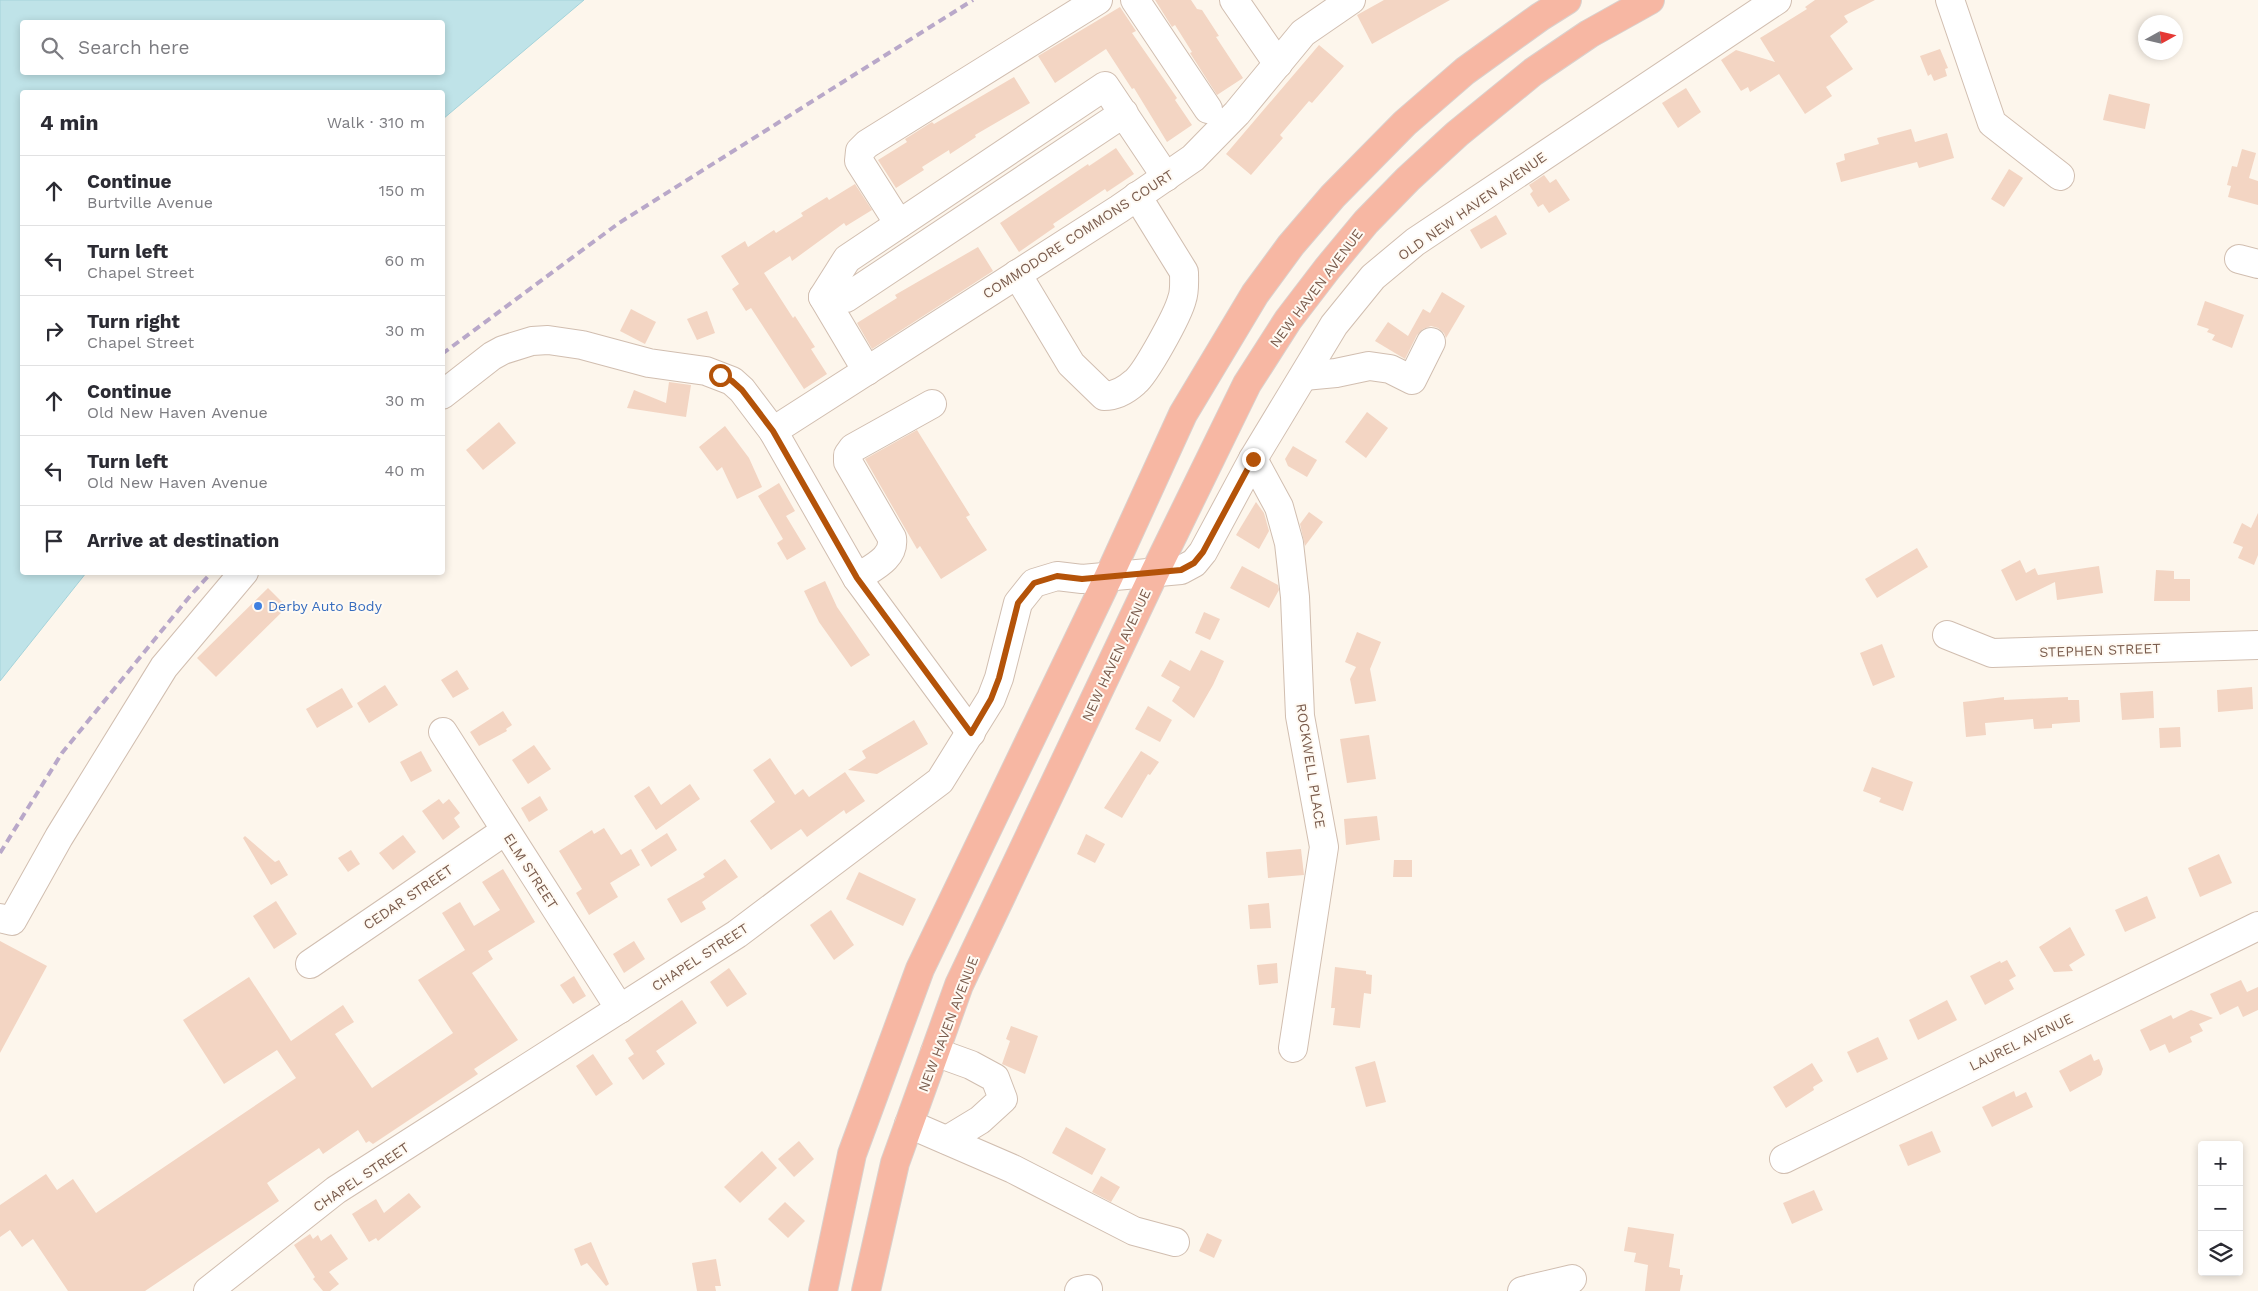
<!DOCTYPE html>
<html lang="en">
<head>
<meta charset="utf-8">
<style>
  body { margin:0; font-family:"Work Sans",sans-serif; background:#f7f7f7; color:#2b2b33 }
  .controls { position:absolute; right:15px; bottom:15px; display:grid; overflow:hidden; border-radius:5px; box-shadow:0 2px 8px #0003 }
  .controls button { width:45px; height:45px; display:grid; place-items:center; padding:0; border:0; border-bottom:1px solid #e1e1e2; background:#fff; color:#2b2b33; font:25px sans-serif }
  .compass { position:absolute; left:2138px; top:15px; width:45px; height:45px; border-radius:50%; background:#fff; box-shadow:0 2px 8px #0003; rotate:82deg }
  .stop { position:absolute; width:15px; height:15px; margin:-11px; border:4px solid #b45309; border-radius:50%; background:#fff }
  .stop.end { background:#b45309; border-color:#fff; box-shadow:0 1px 5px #0008 }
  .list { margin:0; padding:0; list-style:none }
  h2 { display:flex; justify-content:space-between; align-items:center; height:65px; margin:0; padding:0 20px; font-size:21px }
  h2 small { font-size:16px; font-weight:400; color:#7c7c81 }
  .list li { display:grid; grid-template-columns:32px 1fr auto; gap:15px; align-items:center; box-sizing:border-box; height:70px; padding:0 20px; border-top:1px solid #e1e1e2 }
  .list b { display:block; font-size:19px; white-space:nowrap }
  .list p { margin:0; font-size:16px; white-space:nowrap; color:#7c7c81 }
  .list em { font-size:16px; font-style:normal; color:#7c7c81 }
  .icon { flex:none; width:28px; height:28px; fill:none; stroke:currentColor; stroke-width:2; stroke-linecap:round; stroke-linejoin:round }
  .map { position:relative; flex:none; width:2258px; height:1291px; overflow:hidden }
  .search { position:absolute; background:#fff; box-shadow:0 2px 8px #0003; left:20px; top:20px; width:425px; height:55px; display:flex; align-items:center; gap:12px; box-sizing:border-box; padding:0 18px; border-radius:5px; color:#7c7c81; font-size:19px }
  .panel { position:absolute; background:#fff; box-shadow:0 2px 8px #0003; left:20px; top:90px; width:425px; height:485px; border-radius:5px }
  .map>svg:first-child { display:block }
</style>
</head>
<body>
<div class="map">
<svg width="2258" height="1291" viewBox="0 0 2258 1291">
  <rect width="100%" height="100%" fill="#fdf6ec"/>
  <path fill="#bfe3e8" stroke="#a5d3da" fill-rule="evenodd" d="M0,0H584L443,119L442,92H22V572L86,573L0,681ZM22,22H442V72H22Z"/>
  <g fill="#f3d5c3">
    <polygon points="1155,0 1191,0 1197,9 1202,10 1219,36 1216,37 1243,78 1217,95 1190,53 1192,52 1175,25 1172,27"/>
    <polygon points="1384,0 1450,0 1372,44 1357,15"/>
    <polygon points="1815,0 1875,0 1844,16 1848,22 1830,36 1853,69 1826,87 1832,96 1805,114 1779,74 1750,92 1748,87 1741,91 1721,60 1736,50 1775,62 1760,38 1807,9 1805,7"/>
    <polygon points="1120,7 1136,31 1132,33 1177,98 1175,100 1192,125 1167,142 1134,88 1132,89 1106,49 1055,83 1038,56"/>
    <polygon points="1319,45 1344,66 1312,103 1309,101 1280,135 1283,138 1251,175 1226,154"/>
    <polygon points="1940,49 1948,68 1945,69 1947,76 1934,81 1931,74 1928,76 1920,56"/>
    <polygon points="1014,77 1030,103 975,135 976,137 950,154 949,150 922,167 924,170 896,188 878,160 907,142 905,139 932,122 934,124"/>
    <polygon points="1686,88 1701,112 1678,128 1662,103"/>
    <polygon points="2109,94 2150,104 2145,129 2103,120"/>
    <polygon points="1911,129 1915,142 1947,133 1954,158 1919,168 1917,162 1841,182 1836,163 1845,160 1844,154 1879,144 1877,138"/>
    <polygon points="1116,148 1134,174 1107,192 1105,189 1053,224 1055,227 1019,252 1000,223 1088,164 1089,166"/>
    <polygon points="2242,149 2256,153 2249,178 2258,181 2258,205 2228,197 2231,186 2227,185 2232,166 2237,167"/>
    <polygon points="2009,169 2023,178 2004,207 1991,199"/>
    <polygon points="1544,175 1550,183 1556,179 1570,200 1549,213 1543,204 1538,207 1530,194 1533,191 1529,185"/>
    <polygon points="855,184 872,210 846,226 844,223 792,261 790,256 764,273 793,318 795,316 815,347 811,349 827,374 804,389 751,308 746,311 732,289 739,284 721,256 745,241 748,247 774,230 776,233 803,216 801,213 827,197 829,200"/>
    <polygon points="1496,215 1507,234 1481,249 1470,230"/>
    <polygon points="978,247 993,271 872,349 857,323 897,298 895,295"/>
    <polygon points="1442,292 1465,306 1446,338 1444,333 1438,328 1431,326 1423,329 1417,335 1405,359 1375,341 1388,322 1408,336 1423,309 1430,313"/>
    <polygon points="2205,301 2244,315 2232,348 2212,340 2215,335 2207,332 2209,329 2197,325"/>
    <polygon points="631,309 656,322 645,344 620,331"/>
    <polygon points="707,311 715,333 697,340 687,319"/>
    <polygon points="669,382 691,385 686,417 627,408 634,390 666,403"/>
    <polygon points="1367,412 1388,428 1366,458 1345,442"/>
    <polygon points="499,422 516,443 483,470 466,450"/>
    <polygon points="725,426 749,458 762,487 737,499 722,467 717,471 699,447"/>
    <polygon points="917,430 970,515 966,517 987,550 941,579 920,546 917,549 865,459"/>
    <polygon points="1293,446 1317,460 1307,477 1288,466 1285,459"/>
    <polygon points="779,483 795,511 786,516 806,549 787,560 777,543 783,539 758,496"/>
    <polygon points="1256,502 1264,513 1269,531 1259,549 1236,535"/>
    <polygon points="1309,512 1323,522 1305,546 1300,524"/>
    <polygon points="2258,513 2258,555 2254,565 2238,558 2243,547 2233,543 2242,523 2251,528"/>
    <polygon points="1917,548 1928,567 1877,598 1865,579"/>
    <polygon points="2020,560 2026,573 2035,568 2038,575 2099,566 2103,593 2057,600 2055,582 2016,601 2001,570"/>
    <polygon points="1242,566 1278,585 1279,590 1269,608 1230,588"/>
    <polygon points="2156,570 2174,571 2174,579 2190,579 2190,601 2154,601"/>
    <polygon points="825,581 837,607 870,655 851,667 819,622 804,591"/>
    <polygon points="268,588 287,607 216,677 197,658"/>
    <polygon points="1204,612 1220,619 1210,640 1195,633"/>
    <polygon points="1357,632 1381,642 1370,669 1376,701 1355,704 1350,679 1356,667 1345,662"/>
    <polygon points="1882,644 1895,677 1873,686 1860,653"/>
    <polygon points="1201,650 1224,661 1213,685 1194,718 1172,701 1180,687 1161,676 1170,660 1190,671"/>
    <polygon points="457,670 469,689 453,698 441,680"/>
    <polygon points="385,685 398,705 369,723 357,703"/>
    <polygon points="2252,687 2253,709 2218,712 2217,690"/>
    <polygon points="342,688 353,707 317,728 306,709"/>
    <polygon points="2153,691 2154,718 2122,720 2120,693"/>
    <polygon points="2004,697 2004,700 2068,697 2068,700 2079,700 2080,722 2052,724 2052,728 2034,729 2033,719 1985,723 1986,735 1966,737 1963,702"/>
    <polygon points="1148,706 1172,720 1160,742 1135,729"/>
    <polygon points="503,711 512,725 506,729 507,731 479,746 470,732"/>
    <polygon points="914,720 928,744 877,774 848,770 866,758 862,751"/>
    <polygon points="2180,727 2181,747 2160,748 2159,728"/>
    <polygon points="1369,735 1376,779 1347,783 1340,739"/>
    <polygon points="534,745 551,769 528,784 512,760"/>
    <polygon points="421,751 432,771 411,782 400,762"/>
    <polygon points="1141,751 1159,762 1150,775 1148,774 1122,818 1104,808"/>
    <polygon points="770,758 795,795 803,789 809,797 845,772 865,801 846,814 844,810 807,837 801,829 771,850 750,821 775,802 753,770"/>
    <polygon points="1872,767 1913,782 1903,811 1879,802 1881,798 1863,791"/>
    <polygon points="690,784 700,799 656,830 634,796 649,786 661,805"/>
    <polygon points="540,796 548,810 529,822 521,808"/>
    <polygon points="439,799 443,804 449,799 460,813 454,818 460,827 443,840 422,811"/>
    <polygon points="1377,816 1380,840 1346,845 1344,819"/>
    <polygon points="604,828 621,855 631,849 640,865 610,883 618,897 589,915 576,893 582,889 559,851 592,830 594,834"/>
    <polygon points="667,833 677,850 651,867 641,850"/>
    <polygon points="1086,834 1105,844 1095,863 1077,854"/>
    <polygon points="403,835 416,852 393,870 379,853"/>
    <polygon points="245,836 275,862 279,860 288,875 271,885 243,838"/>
    <polygon points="1301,849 1304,875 1268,878 1266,852"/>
    <polygon points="351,850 360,864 348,872 338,858"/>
    <polygon points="2219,854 2232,883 2200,897 2188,868"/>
    <polygon points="725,859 738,877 702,902 706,909 681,923 667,899 705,877 703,874"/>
    <polygon points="1394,860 1412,860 1412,877 1393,877"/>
    <polygon points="503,869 535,922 488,951 493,959 472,973 518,1040 474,1069 478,1074 373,1144 369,1141 366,1143 358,1130 323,1154 319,1148 267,1183 279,1201 145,1291 68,1291 33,1239 22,1247 10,1230 0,1237 0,1205 46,1174 57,1190 73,1179 96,1213 296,1078 277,1050 224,1084 183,1020 249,977 291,1041 343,1005 354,1022 335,1034 372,1088 453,1033 418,980 465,950 442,913 460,902 474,926 500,910 482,882"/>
    <polygon points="859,872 916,899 903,926 846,899"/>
    <polygon points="2147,896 2156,918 2125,932 2115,910"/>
    <polygon points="276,901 297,934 274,949 253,916"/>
    <polygon points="1269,903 1271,928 1250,929 1248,905"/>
    <polygon points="831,910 854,945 834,960 810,925"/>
    <polygon points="2070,927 2085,955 2069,965 2073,971 2054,972 2039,947"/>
    <polygon points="0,941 47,966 0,1053"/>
    <polygon points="634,941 645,959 624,973 613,954"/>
    <polygon points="2007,960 2016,976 2009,980 2014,989 1985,1005 1970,976 2000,961 2001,963"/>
    <polygon points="1277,963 1278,983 1259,985 1257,965"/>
    <polygon points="1335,967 1366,971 1366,974 1372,975 1371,994 1364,993 1360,1028 1333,1025 1335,1008 1331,1008"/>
    <polygon points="729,968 747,994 727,1007 710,982"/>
    <polygon points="574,976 586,996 573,1004 560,985"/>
    <polygon points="2241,980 2247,992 2258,987 2258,1010 2243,1017 2238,1006 2220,1015 2210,994"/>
    <polygon points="682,1000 697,1023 656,1051 665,1064 643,1080 628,1058 634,1054 625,1040"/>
    <polygon points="1947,1000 1957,1020 1918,1040 1909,1020"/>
    <polygon points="2191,1010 2213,1018 2199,1024 2203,1031 2190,1037 2192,1042 2169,1053 2165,1044 2150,1051 2140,1030 2171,1015 2173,1019"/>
    <polygon points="1011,1026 1038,1036 1025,1074 1002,1064 1010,1041 1006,1039"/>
    <polygon points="1878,1037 1888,1059 1857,1073 1847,1052"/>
    <polygon points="593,1054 613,1084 596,1096 576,1066"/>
    <polygon points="2091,1054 2094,1061 2099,1059 2103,1069 2101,1075 2070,1092 2059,1071"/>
    <polygon points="1375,1061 1386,1102 1366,1107 1355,1067"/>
    <polygon points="1812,1063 1823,1081 1813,1087 1814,1090 1786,1108 1773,1087"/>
    <polygon points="2014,1091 2016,1097 2026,1092 2033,1107 1992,1127 1982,1107"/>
    <polygon points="1066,1127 1106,1149 1092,1175 1052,1153"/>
    <polygon points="1932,1131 1941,1152 1908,1166 1899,1145"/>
    <polygon points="799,1141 814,1159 794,1177 778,1159"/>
    <polygon points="762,1151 777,1168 740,1203 724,1187"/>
    <polygon points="1101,1176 1120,1187 1111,1202 1092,1192"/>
    <polygon points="1814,1190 1823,1210 1792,1224 1783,1203"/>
    <polygon points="409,1193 421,1207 378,1241 376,1238 369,1242 352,1214 376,1199 384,1213"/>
    <polygon points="785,1202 805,1221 788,1238 768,1219"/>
    <polygon points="1628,1227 1674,1234 1669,1267 1680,1269 1680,1275 1683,1275 1680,1291 1645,1291 1648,1265 1634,1262 1636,1253 1624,1251"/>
    <polygon points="1207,1233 1222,1240 1214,1258 1199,1251"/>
    <polygon points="310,1234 313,1239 318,1235 321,1241 331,1234 348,1259 329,1272 339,1284 330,1291 323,1291 313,1279 315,1277 294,1245"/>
    <polygon points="591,1242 609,1284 606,1286 587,1263 581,1266 574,1249"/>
    <polygon points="716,1259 721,1286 715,1286 716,1291 697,1291 692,1263"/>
  </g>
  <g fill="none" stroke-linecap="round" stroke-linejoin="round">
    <defs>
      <g id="minor">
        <polyline points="1135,0 1208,109"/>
        <polyline points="1234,0 1278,64"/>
        <polyline points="1950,0 1992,123 2060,176"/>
        <polyline points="1124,113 846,298 823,297 847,259 1105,86 1166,177"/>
        <polyline points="899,224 859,161 860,151 867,144 1098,0"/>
        <polyline points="2239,259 2258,264"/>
        <path d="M1017,274L1071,364L1104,396C1116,396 1125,391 1135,382C1146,373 1178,315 1182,299C1185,291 1184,281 1184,272L1137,196"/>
        <polyline points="823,297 867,371"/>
        <polyline points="1304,376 1336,373 1369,366 1390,369 1412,380 1431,342"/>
        <polyline points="442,395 492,356 503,350 532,341 548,340 582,345 649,363 706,371 732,381 742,390 773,431 857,578 971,733"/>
        <polyline points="773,431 1119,209 1193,158 1237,113 1303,33 1351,0"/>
        <polyline points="1253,459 1279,507 1289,543 1295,597 1300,716 1324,847 1293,1048"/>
        <path d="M857,578C871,568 895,559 892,538L848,462V455L853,448L932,404"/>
        <polyline points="1947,635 1992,653 2258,645"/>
        <polyline points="443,732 620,1009"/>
        <polyline points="0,918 12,921 59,837 164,667 244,572"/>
        <polyline points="310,964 505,831"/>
        <polyline points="935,1052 971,1065 995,1078 1003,1099 980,1120 947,1140"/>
        <polyline points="909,1124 1013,1169 1134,1231 1175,1242"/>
        <polyline points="1784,1159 2258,926"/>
        <polyline points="208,1291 336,1190 737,934 940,781 991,699 999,678 1018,603 1034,583 1057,576 1082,579 1181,570 1194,563 1203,552 1253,459 1334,325 1373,277 1415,242 1777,0"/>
        <polyline points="1079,1291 1088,1289"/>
        <polyline points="1522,1291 1572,1279"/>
      </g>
      <g id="highway">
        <polyline points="823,1291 852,1154 920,969 1109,576 1183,414 1255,294 1291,245 1333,196 1405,123 1465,71 1540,17 1567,0"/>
        <polyline points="866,1291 895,1163 959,985 1154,574 1247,384 1288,320 1327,269 1366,222 1408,179 1457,134 1533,72 1589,34 1650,0"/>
      </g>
    </defs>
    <use href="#minor" stroke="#d1beb0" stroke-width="30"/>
    <use href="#highway" stroke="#dad1cd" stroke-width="30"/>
    <use href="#minor" stroke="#fff" stroke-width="28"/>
    <use href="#highway" stroke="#f7b7a3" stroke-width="28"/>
    <g stroke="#b9a8c9" stroke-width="4" stroke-dasharray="8 5" stroke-linecap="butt">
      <polyline points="442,354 619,223 973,0"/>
      <polyline points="0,853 62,753 190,596 212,572"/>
    </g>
  </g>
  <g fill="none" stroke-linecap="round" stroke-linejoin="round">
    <polyline stroke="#b45309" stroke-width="6" points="720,375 732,381 742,390 773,431 857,578 971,733 991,699 999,678 1018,603 1034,583 1057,576 1082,579 1181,570 1194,563 1203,552 1253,459"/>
  </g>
  <circle fill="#3f7fe0" stroke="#fffaf3" stroke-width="2" cx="258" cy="606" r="5"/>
  <g text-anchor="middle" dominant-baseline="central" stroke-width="4" stroke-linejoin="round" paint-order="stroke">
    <g font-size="14" fill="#7a5c4d" stroke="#fffaf3">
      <text transform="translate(1472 206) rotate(-35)">OLD NEW HAVEN AVENUE</text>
      <text transform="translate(1078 234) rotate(-33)">COMMODORE COMMONS COURT</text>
      <text transform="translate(1316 288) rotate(-53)">NEW HAVEN AVENUE</text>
      <text transform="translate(2100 650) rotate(-2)">STEPHEN STREET</text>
      <text transform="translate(1116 655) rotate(-65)">NEW HAVEN AVENUE</text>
      <text transform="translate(1311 766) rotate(81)">ROCKWELL PLACE</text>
      <text transform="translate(531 871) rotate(57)">ELM STREET</text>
      <text transform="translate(408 897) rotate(-34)">CEDAR STREET</text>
      <text transform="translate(700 957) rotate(-33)">CHAPEL STREET</text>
      <text transform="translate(948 1024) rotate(-69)">NEW HAVEN AVENUE</text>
      <text transform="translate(2021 1042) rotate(-26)">LAUREL AVENUE</text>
      <text transform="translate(361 1177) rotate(-34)">CHAPEL STREET</text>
    </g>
    <g font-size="14" fill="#366cbe" stroke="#fffaf3" text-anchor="start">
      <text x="268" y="606">Derby Auto Body</text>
    </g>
  </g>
</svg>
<div class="controls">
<button>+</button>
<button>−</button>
<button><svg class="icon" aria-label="layers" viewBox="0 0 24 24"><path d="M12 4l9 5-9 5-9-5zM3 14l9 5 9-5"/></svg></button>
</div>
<svg class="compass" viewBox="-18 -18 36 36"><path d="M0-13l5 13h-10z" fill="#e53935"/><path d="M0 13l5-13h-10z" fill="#7c7c81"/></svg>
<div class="stop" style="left:720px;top:375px"></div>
<div class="stop end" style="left:1253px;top:459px"></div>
<div class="search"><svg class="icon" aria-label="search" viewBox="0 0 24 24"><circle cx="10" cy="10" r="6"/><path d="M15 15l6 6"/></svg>Search here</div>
<section class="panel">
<h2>4 min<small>Walk · 310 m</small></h2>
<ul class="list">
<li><svg class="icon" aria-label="ahead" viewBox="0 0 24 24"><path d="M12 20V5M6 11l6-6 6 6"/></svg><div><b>Continue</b><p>Burtville Avenue</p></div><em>150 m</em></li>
<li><svg class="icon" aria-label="left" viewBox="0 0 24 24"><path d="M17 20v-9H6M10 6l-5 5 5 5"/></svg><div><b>Turn left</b><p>Chapel Street</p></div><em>60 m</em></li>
<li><svg class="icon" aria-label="right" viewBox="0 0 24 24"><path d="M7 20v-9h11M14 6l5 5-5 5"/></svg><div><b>Turn right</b><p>Chapel Street</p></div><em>30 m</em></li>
<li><svg class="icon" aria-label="ahead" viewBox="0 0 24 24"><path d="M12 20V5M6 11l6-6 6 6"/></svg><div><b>Continue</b><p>Old New Haven Avenue</p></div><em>30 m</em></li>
<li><svg class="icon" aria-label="left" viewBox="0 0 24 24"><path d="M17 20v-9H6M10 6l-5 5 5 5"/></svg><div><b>Turn left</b><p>Old New Haven Avenue</p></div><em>40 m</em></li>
<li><svg class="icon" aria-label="arrive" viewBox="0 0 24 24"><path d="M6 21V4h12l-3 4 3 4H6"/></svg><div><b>Arrive at destination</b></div></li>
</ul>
</section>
</div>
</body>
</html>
